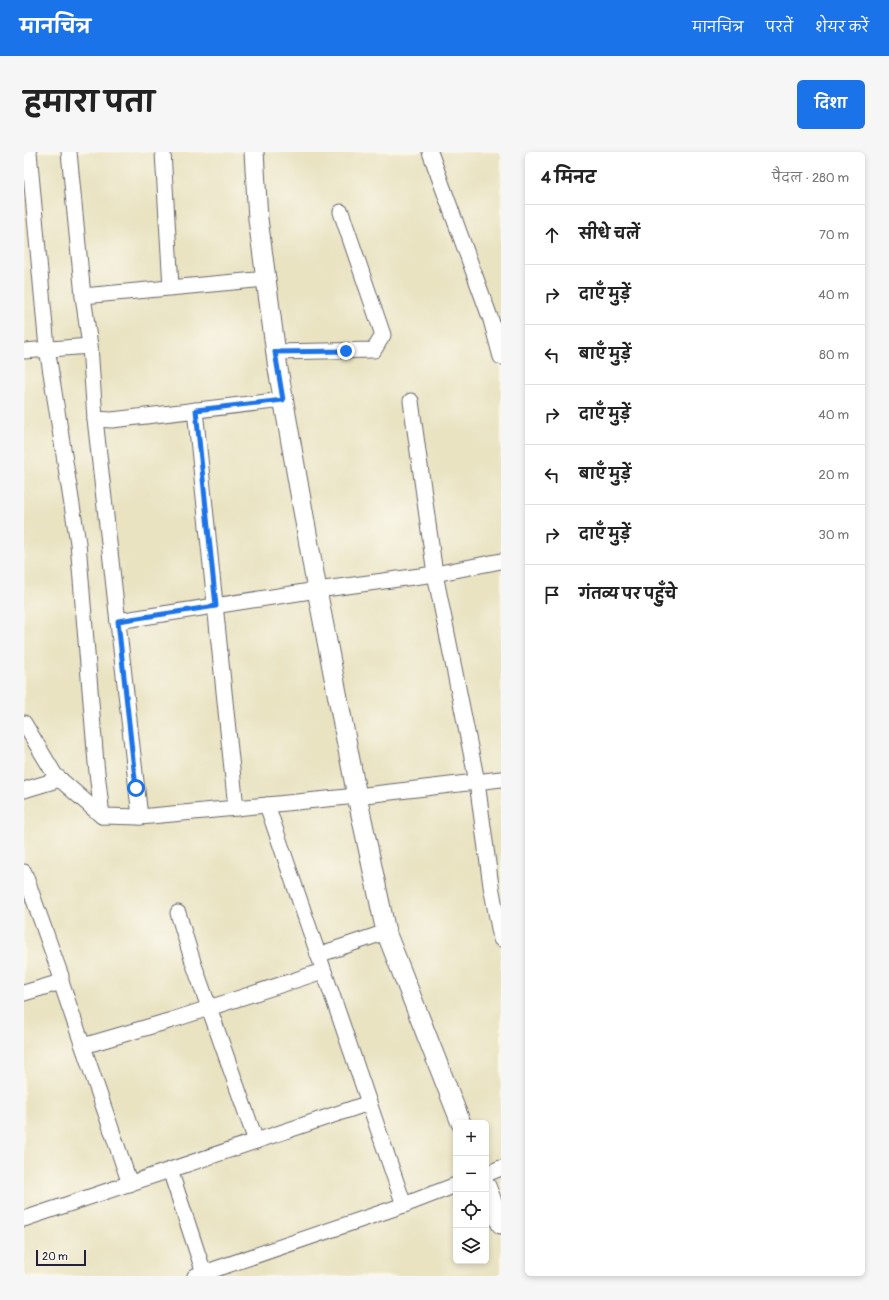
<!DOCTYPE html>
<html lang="hi">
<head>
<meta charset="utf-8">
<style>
  body { margin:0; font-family:Pangolin,"Playpen Sans Deva",sans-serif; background:#f6f6f6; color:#222 }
  .controls { position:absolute; right:12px; bottom:12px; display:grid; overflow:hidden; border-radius:6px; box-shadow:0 2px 6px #0003 }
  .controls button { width:36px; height:36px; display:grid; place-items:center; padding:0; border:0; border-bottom:1px solid #e0e0e0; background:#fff; color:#222; font:20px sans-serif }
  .scale { position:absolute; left:12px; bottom:10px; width:50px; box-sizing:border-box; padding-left:4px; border:2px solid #22223b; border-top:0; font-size:11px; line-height:14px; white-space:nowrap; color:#22223b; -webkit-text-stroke:3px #fbf7ec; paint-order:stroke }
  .stop { position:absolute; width:12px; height:12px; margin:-9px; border:3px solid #1a73e8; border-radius:50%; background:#fff }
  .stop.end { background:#1a73e8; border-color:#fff; box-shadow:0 1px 4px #0008 }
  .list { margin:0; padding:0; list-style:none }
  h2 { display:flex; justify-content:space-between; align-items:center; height:52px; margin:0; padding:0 16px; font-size:17px }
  h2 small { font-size:13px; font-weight:400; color:#767676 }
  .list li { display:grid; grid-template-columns:26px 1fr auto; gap:12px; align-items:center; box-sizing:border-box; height:60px; padding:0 16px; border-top:1px solid #e0e0e0 }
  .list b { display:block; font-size:15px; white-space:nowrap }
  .list em { font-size:13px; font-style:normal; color:#767676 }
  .icon { flex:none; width:22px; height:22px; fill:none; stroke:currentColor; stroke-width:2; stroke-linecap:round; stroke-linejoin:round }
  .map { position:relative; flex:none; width:477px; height:1124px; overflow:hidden; border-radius:6px }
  header { display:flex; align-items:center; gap:24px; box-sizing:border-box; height:56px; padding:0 20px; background:#1a73e8; color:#fff }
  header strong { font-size:19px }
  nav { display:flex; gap:22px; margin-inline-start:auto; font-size:14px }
  .intro { display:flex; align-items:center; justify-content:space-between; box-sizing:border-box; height:96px; padding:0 24px }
  h1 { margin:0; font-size:28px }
  .button { padding:10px 18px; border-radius:6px; background:#1a73e8; color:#fff; font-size:14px; font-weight:700 }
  main { display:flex; gap:24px; padding:0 24px }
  aside { flex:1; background:#fff; border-radius:6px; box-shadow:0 2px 6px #0003 }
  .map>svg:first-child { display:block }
</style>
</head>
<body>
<header>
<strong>मानचित्र</strong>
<nav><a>मानचित्र</a><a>परतें</a><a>शेयर करें</a></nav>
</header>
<div class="intro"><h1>हमारा पता</h1><a class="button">दिशा</a></div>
<main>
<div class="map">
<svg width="477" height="1124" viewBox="0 0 477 1124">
  <rect width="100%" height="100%" fill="#fbf7ec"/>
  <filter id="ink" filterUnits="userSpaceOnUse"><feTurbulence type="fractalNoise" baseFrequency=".025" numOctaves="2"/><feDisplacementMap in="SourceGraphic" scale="8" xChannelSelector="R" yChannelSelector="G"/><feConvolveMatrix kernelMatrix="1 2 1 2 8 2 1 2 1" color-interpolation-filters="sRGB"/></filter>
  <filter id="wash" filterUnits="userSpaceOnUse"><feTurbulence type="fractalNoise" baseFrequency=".012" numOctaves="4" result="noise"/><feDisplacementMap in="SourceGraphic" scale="16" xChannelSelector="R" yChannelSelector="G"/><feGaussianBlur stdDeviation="0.9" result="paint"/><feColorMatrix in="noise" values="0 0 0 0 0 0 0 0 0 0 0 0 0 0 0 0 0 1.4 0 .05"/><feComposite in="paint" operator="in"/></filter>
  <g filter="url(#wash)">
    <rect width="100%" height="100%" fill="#e9e3c2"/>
  </g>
  <g filter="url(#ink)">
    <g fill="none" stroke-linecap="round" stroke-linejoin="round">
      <defs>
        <g id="minor">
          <polyline points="5,0 23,196 54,391 72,611 78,664"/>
          <polyline points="45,0 59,144 66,194 71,267 88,268 259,248"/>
          <polyline points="139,0 147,135"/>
          <polyline points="406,0 467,168 477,205"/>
          <polyline points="59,144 242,127"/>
          <polyline points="0,199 66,194"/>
          <polyline points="251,200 350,198 359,183 317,60"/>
          <polyline points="387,249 411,422 453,630 467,734 477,787"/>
          <polyline points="171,258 212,656"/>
          <polyline points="71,267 116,665"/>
          <polyline points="94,469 293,438 411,422 477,409"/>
          <polyline points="0,571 31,623 78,664 116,665 212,656 333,644 477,627"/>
          <polyline points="0,638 36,627"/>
          <polyline points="243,653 380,1053"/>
          <polyline points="0,720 37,824 37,830"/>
          <polyline points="154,761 169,810 232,989"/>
          <polyline points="294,803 362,780"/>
          <polyline points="0,841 37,830 106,1032"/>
          <polyline points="59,894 148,868 299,819"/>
          <polyline points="146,1018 180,1121"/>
          <polyline points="462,1022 477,1016"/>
          <polyline points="0,1067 345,951"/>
          <polyline points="171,1124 380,1053 432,1033"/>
        </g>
        <g id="tertiary">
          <polyline points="230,0 234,67 254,217 293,438 333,644 362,780 437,971"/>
          <polyline points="462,1034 477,1072"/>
        </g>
      </defs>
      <use href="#minor" stroke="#68666a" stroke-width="17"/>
      <use href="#tertiary" stroke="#68666a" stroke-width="21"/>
      <use href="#minor" stroke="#fff" stroke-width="15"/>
      <use href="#tertiary" stroke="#fff" stroke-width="19"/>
    </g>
  </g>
  <g fill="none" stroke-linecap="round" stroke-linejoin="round" filter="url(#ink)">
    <polyline stroke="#1a73e8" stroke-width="5" points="112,636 94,469 192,454 172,258 259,248 251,200 322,199"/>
  </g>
</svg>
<div class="controls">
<button>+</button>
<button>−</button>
<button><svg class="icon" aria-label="locate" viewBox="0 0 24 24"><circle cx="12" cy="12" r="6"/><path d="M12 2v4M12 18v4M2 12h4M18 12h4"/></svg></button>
<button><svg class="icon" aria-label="layers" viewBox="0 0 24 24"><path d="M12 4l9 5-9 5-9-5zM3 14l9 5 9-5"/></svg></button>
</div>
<div class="scale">20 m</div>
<div class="stop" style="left:112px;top:636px"></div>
<div class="stop end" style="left:322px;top:199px"></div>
</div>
<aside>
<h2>4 मिनट<small>पैदल · 280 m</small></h2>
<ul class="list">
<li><svg class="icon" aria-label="ahead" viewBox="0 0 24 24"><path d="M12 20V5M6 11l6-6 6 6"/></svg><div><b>सीधे चलें</b></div><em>70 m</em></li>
<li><svg class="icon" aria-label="right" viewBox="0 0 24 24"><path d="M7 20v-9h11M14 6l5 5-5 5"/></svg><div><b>दाएँ मुड़ें</b></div><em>40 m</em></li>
<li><svg class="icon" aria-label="left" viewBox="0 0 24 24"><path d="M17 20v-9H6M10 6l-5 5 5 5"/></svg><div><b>बाएँ मुड़ें</b></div><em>80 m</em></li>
<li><svg class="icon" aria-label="right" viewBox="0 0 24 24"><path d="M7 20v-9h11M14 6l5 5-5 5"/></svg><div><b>दाएँ मुड़ें</b></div><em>40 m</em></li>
<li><svg class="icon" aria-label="left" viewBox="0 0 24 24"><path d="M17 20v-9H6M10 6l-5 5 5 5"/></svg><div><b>बाएँ मुड़ें</b></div><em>20 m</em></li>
<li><svg class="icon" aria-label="right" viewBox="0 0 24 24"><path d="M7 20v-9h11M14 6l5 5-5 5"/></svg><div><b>दाएँ मुड़ें</b></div><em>30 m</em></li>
<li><svg class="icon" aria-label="arrive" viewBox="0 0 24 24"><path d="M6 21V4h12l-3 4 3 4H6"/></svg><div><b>गंतव्य पर पहुँचे</b></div></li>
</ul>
</aside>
</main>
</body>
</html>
